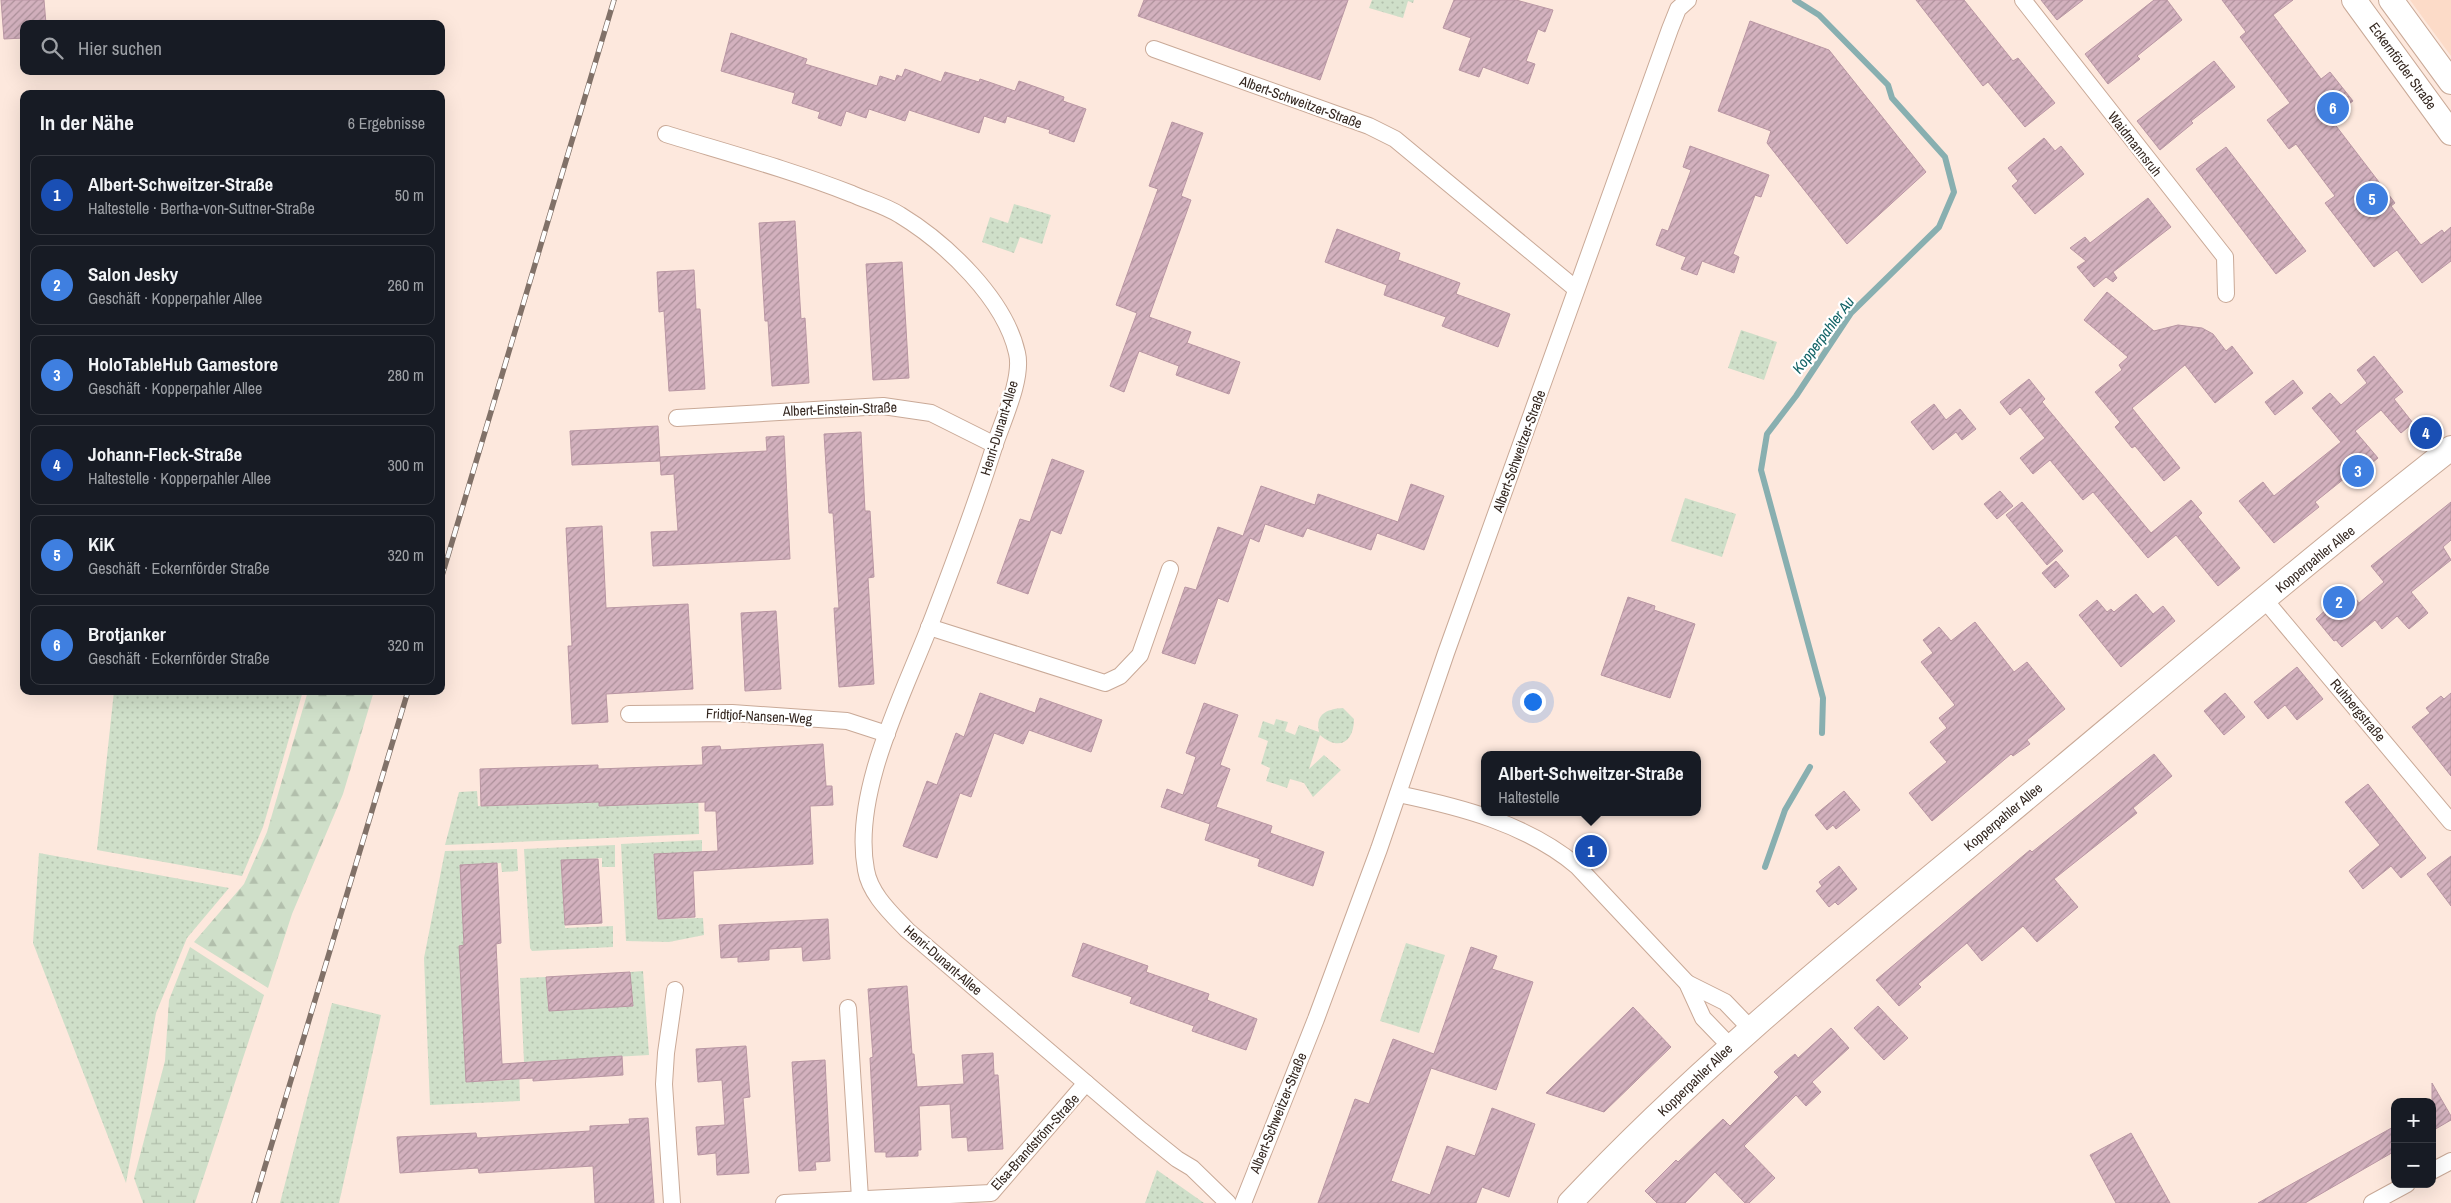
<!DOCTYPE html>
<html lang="de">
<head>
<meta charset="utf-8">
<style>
  body { margin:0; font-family:"Archivo Narrow",sans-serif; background:#242831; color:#f1f3f6 }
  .controls { position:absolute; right:15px; bottom:15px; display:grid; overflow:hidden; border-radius:10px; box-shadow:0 5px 20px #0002 }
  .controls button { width:45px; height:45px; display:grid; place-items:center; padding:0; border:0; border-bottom:1px solid #363941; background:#171b24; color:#f1f3f6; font:25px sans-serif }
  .you { position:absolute; left:1532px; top:701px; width:18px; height:18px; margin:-12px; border:4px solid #fff; border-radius:50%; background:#1a73e8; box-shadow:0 0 0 8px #1a73e833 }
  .badge { display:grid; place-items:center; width:32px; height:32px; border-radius:50%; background:#d93025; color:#fff; font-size:16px; font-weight:700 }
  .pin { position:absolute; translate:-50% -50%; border:2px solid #fff; box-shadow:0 1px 5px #0006 }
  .popup { position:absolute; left:1481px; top:751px; width:220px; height:65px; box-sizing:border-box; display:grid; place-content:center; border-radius:10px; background:#171b24; filter:drop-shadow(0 1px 4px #0005); font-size:16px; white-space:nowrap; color:#9ea1a6 }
  .popup b { font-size:19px; color:#f1f3f6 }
  .popup::after { content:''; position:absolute; left:50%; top:100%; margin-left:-10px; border:10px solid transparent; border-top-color:#171b24 }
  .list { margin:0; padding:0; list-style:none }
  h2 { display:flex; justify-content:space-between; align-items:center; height:65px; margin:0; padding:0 20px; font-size:21px }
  h2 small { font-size:16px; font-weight:400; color:#9ea1a6 }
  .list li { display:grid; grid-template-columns:32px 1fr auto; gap:15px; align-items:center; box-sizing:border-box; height:80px; margin:0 10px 10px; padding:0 10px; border:1px solid #363941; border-radius:10px }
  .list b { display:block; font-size:19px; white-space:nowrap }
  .list p { margin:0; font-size:16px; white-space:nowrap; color:#9ea1a6 }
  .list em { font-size:16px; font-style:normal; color:#9ea1a6 }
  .icon { flex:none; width:28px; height:28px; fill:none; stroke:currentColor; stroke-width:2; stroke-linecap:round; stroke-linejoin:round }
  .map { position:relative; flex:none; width:2451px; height:1203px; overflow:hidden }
  .search { position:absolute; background:#171b24; box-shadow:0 5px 20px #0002; left:20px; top:20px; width:425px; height:55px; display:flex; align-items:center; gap:12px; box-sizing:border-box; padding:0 18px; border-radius:10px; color:#9ea1a6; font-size:19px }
  .panel { position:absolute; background:#171b24; box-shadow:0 5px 20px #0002; left:20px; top:90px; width:425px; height:605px; border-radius:10px }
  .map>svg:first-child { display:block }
</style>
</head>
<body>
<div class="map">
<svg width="2451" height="1203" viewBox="0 0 2451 1203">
  <defs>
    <pattern id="green-dots" width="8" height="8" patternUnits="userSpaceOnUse" patternTransform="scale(1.25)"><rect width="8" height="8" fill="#cfdfc9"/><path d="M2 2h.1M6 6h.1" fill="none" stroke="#b2bfac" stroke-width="1.8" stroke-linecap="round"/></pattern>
    <pattern id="forest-firs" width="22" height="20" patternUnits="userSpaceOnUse" patternTransform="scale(1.25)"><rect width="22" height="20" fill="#cfdfc9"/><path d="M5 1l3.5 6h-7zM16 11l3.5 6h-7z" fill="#b2bfac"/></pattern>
    <pattern id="wetland-marsh" width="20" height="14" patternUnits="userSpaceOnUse" patternTransform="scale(1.25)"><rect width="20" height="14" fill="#cfdfc9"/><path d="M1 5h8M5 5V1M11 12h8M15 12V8" fill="none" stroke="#b2bfac"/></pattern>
    <pattern id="building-hatch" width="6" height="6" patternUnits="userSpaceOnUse" patternTransform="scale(1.25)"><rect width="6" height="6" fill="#d3b1be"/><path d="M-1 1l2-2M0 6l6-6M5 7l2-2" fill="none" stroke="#ac909a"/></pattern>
  </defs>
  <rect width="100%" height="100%" fill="#fde8dd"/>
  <polygon fill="#fcdbc8" points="2410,0 2451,0 2451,56"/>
  <g fill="url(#green-dots)">
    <polygon points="1372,0 1414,0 1413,3 1408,1 1403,18 1369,8"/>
    <polygon points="1014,204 1051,215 1042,244 1020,237 1014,253 982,242 990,217 1008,223"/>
    <polygon points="1741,330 1777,342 1764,380 1728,368"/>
    <polygon points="1685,498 1736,514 1722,557 1671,541"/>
    <polygon points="114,691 303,691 263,827 242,876 97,850"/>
    <path d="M1343,708L1354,719C1354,743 1338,751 1320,735L1309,769L1324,755L1341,770L1313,797L1304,783L1290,779L1287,788L1266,781L1270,768L1261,764L1268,741L1258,737L1263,721L1274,725L1276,719L1288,722L1285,731L1295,735L1299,725L1319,732C1315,714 1327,709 1343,708Z"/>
    <polygon points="698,783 699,834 445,845 459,792 477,791 478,806 599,802 599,805"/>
    <polygon points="702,840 702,852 654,854 658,919 703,918 704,935 669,942 626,941 621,844"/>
    <polygon points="615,845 615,867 602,867 602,858 561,861 565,928 613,926 613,947 532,951 530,948 524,849"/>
    <polygon points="517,849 518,871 502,872 501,863 460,865 464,945 459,946 467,1082 512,1080 519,1064 520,1101 430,1105 424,958 445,851"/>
    <polygon points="39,853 229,888 187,938 156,1013 126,1183 33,943"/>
    <polygon points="1406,943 1445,955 1419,1033 1380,1021"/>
    <polygon points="643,971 649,1055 524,1062 520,978 546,977 549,1011 632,1006 630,972"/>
    <polygon points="332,1003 381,1015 339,1203 280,1203"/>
    <polygon points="1157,1170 1204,1203 1145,1203"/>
  </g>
  <polygon fill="url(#forest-firs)" points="308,691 374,691 343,794 292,914 268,988 194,942 244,884 267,832"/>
  <polygon fill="url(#wetland-marsh)" points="190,947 264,995 195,1203 143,1203 134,1178 165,1061 169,1000"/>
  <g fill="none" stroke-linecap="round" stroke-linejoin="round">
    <g stroke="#88afb0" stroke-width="6">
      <polyline points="1795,0 1819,15 1888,85 1892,98 1945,157 1954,192 1939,227 1851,313 1796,396 1767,434 1761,470 1823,698 1822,733"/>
      <polyline points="1765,867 1785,810 1810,767"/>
    </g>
  </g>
  <g fill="url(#building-hatch)" stroke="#b996a3">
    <polygon points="1,0 44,0 46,24 24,24 24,38 4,39"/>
    <polygon points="1144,0 1348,0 1320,80 1138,16"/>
    <polygon points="1454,0 1516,0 1553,10 1545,32 1538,29 1526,61 1535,64 1528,84 1483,67 1479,77 1459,70 1471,38 1443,28"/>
    <polygon points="1916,0 1964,0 2013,61 2018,58 2055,103 2025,127 1988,82 1983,86"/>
    <polygon points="2041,0 2083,0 2057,20"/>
    <polygon points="2154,0 2167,0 2182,20 2137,56 2140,59 2108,84 2085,54"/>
    <polygon points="2222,0 2293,0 2273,15 2321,79 2330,72 2353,101 2330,118 2395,203 2391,206 2421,245 2442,230 2444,233 2451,227 2451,261 2422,283 2397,250 2374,267 2325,203 2335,196 2296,144 2289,149 2267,120 2290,103 2240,37 2246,32"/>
    <polygon points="1750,21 1829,50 1926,172 1847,244 1767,143 1771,131 1718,111"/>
    <polygon points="731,33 807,59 805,64 877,86 880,76 895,81 897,75 902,77 905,69 941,82 945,72 979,82 980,79 1015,91 1019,81 1064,97 1063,101 1086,109 1074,142 1049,133 1050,130 1007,116 1005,123 984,116 979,133 909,110 905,121 869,109 866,118 846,111 841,126 818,118 820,112 792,103 795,93 721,71"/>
    <polygon points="2214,61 2235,87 2191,121 2193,123 2160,150 2137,121"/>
    <polygon points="1172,122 1203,133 1181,196 1191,200 1149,317 1191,332 1187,343 1240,362 1229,394 1176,375 1179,366 1139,351 1124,392 1110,386 1137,313 1116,305 1158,189 1149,186"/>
    <polygon points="2044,138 2055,151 2061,146 2084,174 2035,214 2012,186 2018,181 2008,168"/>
    <polygon points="1690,146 1769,175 1761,197 1755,195 1733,254 1739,257 1734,273 1702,261 1697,275 1681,269 1686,257 1656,245 1662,229 1668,231 1691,170 1683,167"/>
    <polygon points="2226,147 2306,251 2276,274 2196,169"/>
    <polygon points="2148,198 2171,227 2113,272 2117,278 2113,282 2106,277 2094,287 2077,267 2086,261 2070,248 2085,237 2090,243"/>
    <polygon points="795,221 801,319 805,318 809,383 772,386 768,321 765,321 759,223"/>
    <polygon points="1337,229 1400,253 1398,260 1460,283 1456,294 1510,314 1498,347 1442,326 1446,317 1384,295 1387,285 1325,262"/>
    <polygon points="902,262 909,378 873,380 866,264"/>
    <polygon points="694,270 696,309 700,309 705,389 669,391 664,311 659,312 657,272"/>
    <polygon points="2107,292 2154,331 2178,325 2202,328 2213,334 2226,351 2232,346 2253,373 2215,403 2185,365 2132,408 2180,468 2164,481 2135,446 2132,448 2115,427 2120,422 2095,392 2122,370 2119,365 2128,357 2084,320"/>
    <polygon points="2374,356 2403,392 2394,399 2413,423 2401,433 2381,410 2355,431 2378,458 2367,467 2370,471 2357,482 2350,474 2315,502 2319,507 2274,543 2239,501 2263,482 2274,496 2341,442 2312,408 2330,393 2341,405 2367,383 2357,370"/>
    <polygon points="2029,379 2045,399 2042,402 2151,533 2191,500 2202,513 2198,517 2240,568 2218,586 2176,535 2148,558 2093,492 2083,500 2050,460 2033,474 2020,458 2045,438 2020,407 2010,415 2000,402"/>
    <polygon points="2293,380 2303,393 2275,415 2265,402"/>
    <polygon points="1934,404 1946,420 1960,409 1976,429 1962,440 1956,432 1933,450 1911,422"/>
    <polygon points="658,426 660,461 572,465 570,431"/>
    <polygon points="861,432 865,511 870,511 874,577 868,578 874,684 839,687 834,608 839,608 833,513 829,513 824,434"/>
    <polygon points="784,436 790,559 653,566 651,532 678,531 674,474 661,475 660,457 767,451 766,437"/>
    <polygon points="1052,459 1084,471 1061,534 1051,530 1028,594 997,583 1020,519 1030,522"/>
    <polygon points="1411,484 1444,496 1424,550 1377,533 1371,550 1307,528 1303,537 1265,524 1259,542 1250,538 1228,602 1218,598 1195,664 1162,653 1185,587 1196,590 1218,527 1243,536 1261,486 1315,505 1318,494 1398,522"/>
    <polygon points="2000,491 2013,506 1997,519 1984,504"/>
    <polygon points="2022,502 2063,551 2047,565 2006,515"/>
    <polygon points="2451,502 2451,540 2443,547 2451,560 2411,592 2428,613 2409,629 2397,616 2382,629 2375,620 2342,647 2336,640 2334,641 2316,619 2348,589 2359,603 2384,582 2371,566"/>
    <polygon points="602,526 606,608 688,604 693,689 606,694 608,722 572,724 568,646 572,646 566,528"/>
    <polygon points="2056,561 2069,576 2055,588 2042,573"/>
    <polygon points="2136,594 2153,614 2163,606 2175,621 2121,667 2079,615 2097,600 2107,612 2111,609 2114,612"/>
    <polygon points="1628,597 1655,606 1654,610 1695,624 1670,698 1601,675"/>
    <polygon points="776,611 781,689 745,691 741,613"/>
    <polygon points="1975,622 2014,672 2027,662 2065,709 2027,740 2030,744 2013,756 2011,754 1932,821 1909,793 1947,762 1930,742 1947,728 1939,718 1955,705 1921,662 1933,653 1923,640 1939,627 1951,641"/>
    <polygon points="2297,667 2323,699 2297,720 2285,705 2268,719 2254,702"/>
    <polygon points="980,693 1035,713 1040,698 1102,720 1091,752 1029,730 1023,744 994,733 971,797 960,793 937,858 903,846 927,781 937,785 956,733 964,737"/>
    <polygon points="2225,693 2245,717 2224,735 2204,711"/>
    <polygon points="2451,693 2451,776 2412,727 2430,713 2426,708 2441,696 2444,699"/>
    <polygon points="1204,703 1238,715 1220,765 1230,769 1216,807 1272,826 1270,833 1324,852 1313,886 1258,866 1260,859 1205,840 1210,824 1161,807 1167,789 1183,795 1196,757 1186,753"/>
    <polygon points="823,744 826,786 832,786 833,805 810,806 813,864 693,871 695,917 658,919 654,854 718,851 716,811 705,811 705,802 599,806 599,802 481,806 480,769 598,765 598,769 703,765 702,747 720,746 721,750"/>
    <polygon points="2154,754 2172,776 2133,808 2137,813 2054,879 2078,907 2037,942 2023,926 1982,961 1967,943 1918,984 1921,987 1899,1006 1876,980 2030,850 2032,852"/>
    <polygon points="2368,784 2426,858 2401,878 2391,866 2363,889 2349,871 2380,845 2345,802"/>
    <polygon points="1844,791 1860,810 1836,829 1833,825 1827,830 1815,815"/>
    <polygon points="2451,856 2451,906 2427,874"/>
    <polygon points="598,859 602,923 565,925 561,860"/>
    <polygon points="497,863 501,943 496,944 502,1064 622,1056 623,1075 533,1081 533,1078 466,1082 459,946 464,945 460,865"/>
    <polygon points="1839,866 1857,889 1838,905 1835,902 1829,907 1816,891 1822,886 1819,882"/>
    <polygon points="828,919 830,959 803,961 802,947 769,949 769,960 738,962 738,957 721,958 719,925"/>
    <polygon points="1083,943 1148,966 1146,972 1209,994 1207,1000 1257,1019 1246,1050 1192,1031 1194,1026 1130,1003 1132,997 1072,976"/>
    <polygon points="1471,947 1497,956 1492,969 1533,982 1496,1090 1431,1068 1391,1181 1430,1195 1447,1146 1475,1156 1492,1108 1535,1124 1509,1197 1482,1187 1476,1203 1318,1203 1355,1099 1369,1104 1393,1039 1434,1054"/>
    <polygon points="630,972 633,1006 549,1011 546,977"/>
    <polygon points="907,986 912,1054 914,1054 917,1087 964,1084 962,1055 993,1053 994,1075 998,1075 1003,1149 968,1151 967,1137 952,1138 950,1104 919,1106 921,1150 918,1150 918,1156 886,1157 886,1152 875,1152 870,1058 873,1057 868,989"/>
    <polygon points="1878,1006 1908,1038 1884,1060 1854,1028"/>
    <polygon points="1633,1007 1671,1047 1604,1112 1546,1093"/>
    <polygon points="1831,1028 1849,1048 1812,1082 1821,1092 1806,1106 1796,1095 1744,1146 1775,1178 1749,1203 1745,1203 1715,1172 1685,1203 1657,1203 1645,1191 1676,1160 1678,1162 1723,1119 1730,1126 1779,1077 1774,1072 1795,1054 1798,1058"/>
    <polygon points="746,1046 750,1097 743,1098 749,1173 717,1175 716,1153 698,1155 696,1127 725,1125 722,1080 698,1082 696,1049"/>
    <polygon points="825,1060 830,1161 815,1162 816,1170 799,1171 792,1062"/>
    <polygon points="2432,1083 2451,1116 2451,1120 2432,1131"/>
    <polygon points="648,1118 654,1203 595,1203 593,1166 479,1173 478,1168 400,1173 397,1137 476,1133 477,1138 590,1131 590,1126 630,1124 629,1119"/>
    <polygon points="2395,1126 2395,1151 2305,1203 2258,1203"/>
    <polygon points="2131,1133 2170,1203 2116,1203 2090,1155"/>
  </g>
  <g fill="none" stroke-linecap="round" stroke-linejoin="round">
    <defs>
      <g id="street">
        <polyline points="2023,0 2225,257 2226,294"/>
        <polyline points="1154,49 1369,126 1395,139 1576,289"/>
        <path d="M666,134C728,153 791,170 852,194C868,201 886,206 900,215C946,243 1005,299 1017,353C1023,378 1003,420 995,444C975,508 951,571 927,633C900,701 852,796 866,870C870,894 891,913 907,930L1141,1130L1177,1159L1192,1168L1228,1203"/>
        <polyline points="677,418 883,406 931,413 995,445"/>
        <polyline points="2264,599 2451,822"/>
        <polyline points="929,627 1105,683 1120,676 1140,655 1170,569"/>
        <polyline points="629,714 732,713 847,721 887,734"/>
        <path d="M1398,794C1461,807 1527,824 1577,866L1687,983L1703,1018L1730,1046"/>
        <polyline points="1687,983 1725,1002 1750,1028"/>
        <polyline points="848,1008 860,1198"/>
        <polyline points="2432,1171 2451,1161"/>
        <polyline points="672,1203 664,1084 666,1053 675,990"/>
        <polyline points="784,1203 991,1193 1086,1083"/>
        <polyline points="1243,1203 1316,1019 1379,849 1446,653 1670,29 1678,9 1688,0"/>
        <polyline points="2372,1203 2407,1184"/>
      </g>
      <g id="secondary">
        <polyline points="2354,0 2451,133"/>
        <polyline points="2391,0 2451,82"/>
        <path d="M1570,1203C1702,1062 1853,942 2001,819C2150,695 2298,568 2451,448"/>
      </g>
    </defs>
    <use href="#street" stroke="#c9a997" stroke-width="18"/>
    <use href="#secondary" stroke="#c9a997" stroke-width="26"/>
    <use href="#street" stroke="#fff" stroke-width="16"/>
    <use href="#secondary" stroke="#fff" stroke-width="24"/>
    <defs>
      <g id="rail">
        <polyline points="441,579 614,0"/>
        <polyline points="254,1203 408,691"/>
      </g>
    </defs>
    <use href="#rail" stroke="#817168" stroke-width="5.5"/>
    <use href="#rail" stroke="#fff" stroke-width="4" stroke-dasharray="11" stroke-linecap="butt"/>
  </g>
  <g text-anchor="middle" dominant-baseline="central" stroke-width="4.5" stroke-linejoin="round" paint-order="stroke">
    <g font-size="14" fill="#342720" stroke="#fff">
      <text transform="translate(2403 66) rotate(54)">Eckernförder Straße</text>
      <text transform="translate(1301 102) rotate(20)">Albert-Schweitzer-Straße</text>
      <text transform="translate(2135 144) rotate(52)">Waidmannsruh</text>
      <text transform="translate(840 409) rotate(-2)">Albert-Einstein-Straße</text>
      <text transform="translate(999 428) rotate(-73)">Henri-Dunant-Allee</text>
      <text transform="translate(1519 451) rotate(-70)">Albert-Schweitzer-Straße</text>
      <text transform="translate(2315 559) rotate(-39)">Kopperpahler Allee</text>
      <text transform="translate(2358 710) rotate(50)">Ruhbergstraße</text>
      <text transform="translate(759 716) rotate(3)">Fridtjof-Nansen-Weg</text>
      <text transform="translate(2003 817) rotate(-40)">Kopperpahler Allee</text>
      <text transform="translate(943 960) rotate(41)">Henri-Dunant-Allee</text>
      <text transform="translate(1695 1080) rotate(-44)">Kopperpahler Allee</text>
      <text transform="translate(1278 1113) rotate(-68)">Albert-Schweitzer-Straße</text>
      <text transform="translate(1035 1142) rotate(-48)">Elsa-Brandström-Straße</text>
    </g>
    <g font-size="15" font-style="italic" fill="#126366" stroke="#fff">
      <text transform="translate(1823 335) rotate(-53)">Kopperpahler Au</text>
    </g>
  </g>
</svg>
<div class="controls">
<button>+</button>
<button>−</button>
</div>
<div class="you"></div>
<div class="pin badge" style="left:1591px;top:851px;background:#1a4fb4">1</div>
<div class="popup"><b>Albert-Schweitzer-Straße</b>Haltestelle</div>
<div class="pin badge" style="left:2339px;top:602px;background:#3f7fe0">2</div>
<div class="pin badge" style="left:2358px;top:471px;background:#3f7fe0">3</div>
<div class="pin badge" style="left:2426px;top:433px;background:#1a4fb4">4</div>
<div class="pin badge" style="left:2372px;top:199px;background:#3f7fe0">5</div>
<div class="pin badge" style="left:2333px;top:108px;background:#3f7fe0">6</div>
<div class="search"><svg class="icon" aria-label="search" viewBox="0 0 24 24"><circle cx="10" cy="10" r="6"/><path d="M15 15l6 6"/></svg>Hier suchen</div>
<section class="panel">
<h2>In der Nähe<small>6 Ergebnisse</small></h2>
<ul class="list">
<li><span class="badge" style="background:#1a4fb4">1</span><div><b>Albert-Schweitzer-Straße</b><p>Haltestelle · Bertha-von-Suttner-Straße</p></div><em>50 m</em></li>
<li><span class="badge" style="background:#3f7fe0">2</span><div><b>Salon Jesky</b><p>Geschäft · Kopperpahler Allee</p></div><em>260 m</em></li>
<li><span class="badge" style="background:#3f7fe0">3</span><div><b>HoloTableHub Gamestore</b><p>Geschäft · Kopperpahler Allee</p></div><em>280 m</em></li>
<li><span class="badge" style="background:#1a4fb4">4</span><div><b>Johann-Fleck-Straße</b><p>Haltestelle · Kopperpahler Allee</p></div><em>300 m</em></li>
<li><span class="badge" style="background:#3f7fe0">5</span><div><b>KiK</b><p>Geschäft · Eckernförder Straße</p></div><em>320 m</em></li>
<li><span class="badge" style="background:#3f7fe0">6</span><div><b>Brotjanker</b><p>Geschäft · Eckernförder Straße</p></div><em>320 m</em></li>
</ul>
</section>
</div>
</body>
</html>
